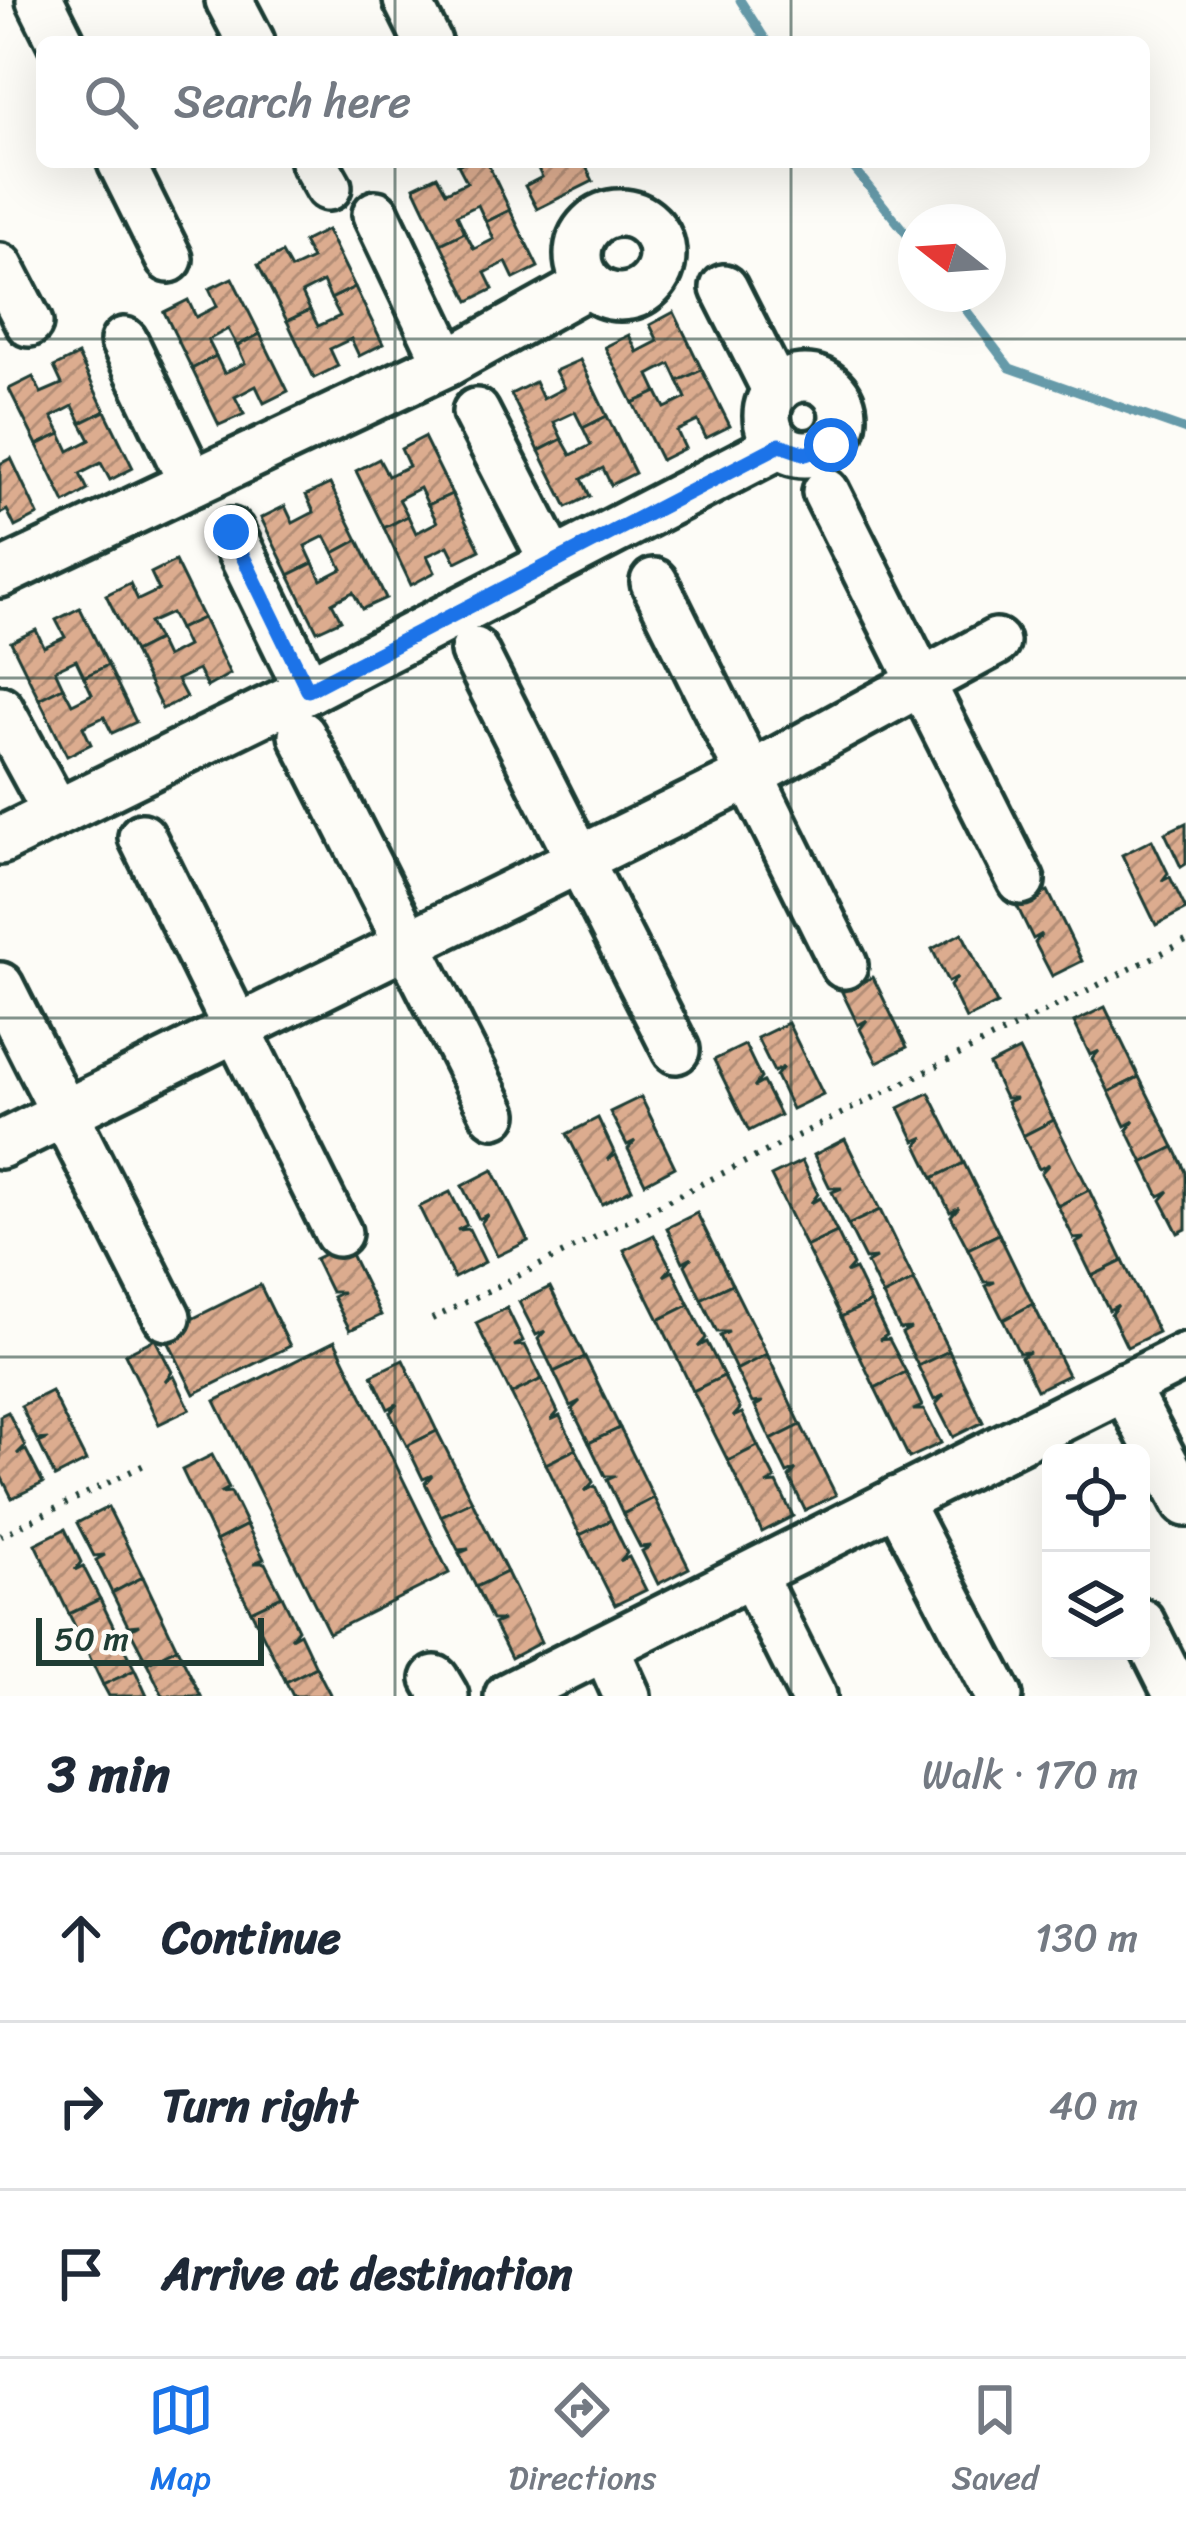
<!DOCTYPE html>
<html lang="en">
<head>
<meta charset="utf-8">
<style>
  body { margin:0; font-family:Sriracha,sans-serif; background:#f6f6f7; color:#1f2937 }
  .controls { position:absolute; right:36px; bottom:36px; display:grid; overflow:hidden; border-radius:18px; box-shadow:0 12px 48px #0002 }
  .controls button { width:108px; height:108px; display:grid; place-items:center; padding:0; border:0; border-bottom:3px solid #e0e1e3; background:#fff; color:#1f2937; font:60px sans-serif }
  .compass { position:absolute; left:898px; top:204px; width:108px; height:108px; border-radius:50%; background:#fff; box-shadow:0 12px 48px #0002; rotate:287deg }
  .scale { position:absolute; left:36px; bottom:30px; width:228px; box-sizing:border-box; padding-left:12px; border:6px solid #1f3d34; border-top:0; font-size:33px; line-height:42px; white-space:nowrap; color:#1f3d34; -webkit-text-stroke:9px #fdfcf7; paint-order:stroke }
  .stop { position:absolute; width:36px; height:36px; margin:-27px; border:9px solid #1a73e8; border-radius:50%; background:#fff }
  .stop.end { background:#1a73e8; border-color:#fff; box-shadow:0 3px 12px #0008 }
  .list { margin:0; padding:0; list-style:none }
  h2 { display:flex; justify-content:space-between; align-items:center; height:156px; margin:0; padding:0 48px; font-size:51px }
  h2 small { font-size:39px; font-weight:400; color:#747a83 }
  .list li { display:grid; grid-template-columns:78px 1fr auto; gap:36px; align-items:center; box-sizing:border-box; height:168px; padding:0 48px; border-top:3px solid #e0e1e3 }
  .list b { display:block; font-size:45px; white-space:nowrap }
  .list em { font-size:39px; font-style:normal; color:#747a83 }
  .icon { flex:none; width:66px; height:66px; fill:none; stroke:currentColor; stroke-width:2; stroke-linecap:round; stroke-linejoin:round }
  .map { position:relative; flex:none; width:1186px; height:1696px; overflow:hidden }
  .search { position:absolute; background:#fff; box-shadow:0 12px 48px #0002; left:36px; right:36px; top:36px; height:132px; display:flex; align-items:center; gap:30px; box-sizing:border-box; padding:0 42px; border-radius:18px; color:#747a83; font-size:45px }
  .sheet { height:660px; background:#fff }
  nav { display:flex; justify-content:space-around; align-items:center; box-sizing:border-box; height:168px; border-top:3px solid #e0e1e3; background:#fff; font-size:33px; color:#747a83 }
  nav a { display:grid; justify-items:center; gap:6px }
  nav .on { color:#1a73e8 }
  .map>svg:first-child { display:block }
</style>
</head>
<body>
<div class="map">
<svg width="1186" height="1696" viewBox="0 0 1186 1696">
  <defs>
    <pattern id="building-hatch" width="6" height="6" patternUnits="userSpaceOnUse" patternTransform="scale(3)"><rect width="6" height="6" fill="#dcac8f"/><path d="M-1 1l2-2M0 6l6-6M5 7l2-2" fill="none" stroke="#b28d76"/></pattern>
  </defs>
  <rect width="100%" height="100%" fill="#fdfcf7"/>
  <filter id="ink" filterUnits="userSpaceOnUse"><feTurbulence type="fractalNoise" baseFrequency=".00833" numOctaves="2"/><feDisplacementMap in="SourceGraphic" scale="24" xChannelSelector="R" yChannelSelector="G"/><feConvolveMatrix kernelMatrix="1 2 1 2 8 2 1 2 1" color-interpolation-filters="sRGB"/></filter>
  <g filter="url(#ink)">
    <g fill="none" stroke-linecap="round" stroke-linejoin="round">
      <g stroke="#669aa9" stroke-width="9">
        <polyline points="740,0 767,42"/>
        <polyline points="849,162 916,246"/>
        <polyline points="954,294 1010,368 1186,430"/>
      </g>
    </g>
    <g fill="url(#building-hatch)" stroke="#1f3d34" stroke-width="3">
      <polygon points="464,162 487,162 510,210 486,222 478,205 457,215 465,232 441,244 414,187 437,176 446,192 467,182 458,165"/>
      <polygon points="535,162 584,162 593,181 537,209 525,186 542,177"/>
      <polygon points="510,210 538,267 514,279 506,262 485,273 493,289 469,301 441,244 465,232 474,249 494,239 486,222"/>
      <polygon points="327,230 355,287 331,299 323,282 302,293 310,310 287,321 258,265 282,253 291,269 312,259 303,242"/>
      <polygon points="232,278 260,334 237,346 228,329 208,340 216,356 192,369 164,312 188,300 196,317 217,306 209,289"/>
      <polygon points="355,287 383,344 359,356 351,339 330,349 338,366 314,378 287,321 310,310 318,326 340,316 331,299"/>
      <polygon points="674,312 702,370 678,381 670,364 649,375 657,392 633,403 605,347 629,335 637,352 658,341 650,325"/>
      <polygon points="260,334 288,391 264,403 256,386 235,397 244,414 219,425 192,369 216,356 224,373 245,363 237,346"/>
      <polygon points="78,355 105,411 81,423 73,406 52,417 61,434 37,445 9,389 33,377 41,393 62,384 54,367"/>
      <polygon points="580,360 607,416 583,428 575,412 554,422 562,439 539,451 511,394 535,382 543,399 564,388 555,371"/>
      <polygon points="702,370 730,426 706,438 698,421 677,431 685,448 661,460 633,403 657,392 665,408 686,398 678,381"/>
      <polygon points="105,411 133,468 110,480 101,463 80,474 88,490 65,503 37,445 61,434 69,451 90,440 81,423"/>
      <polygon points="607,416 635,473 611,485 603,468 582,479 590,496 567,507 539,451 562,439 571,455 591,445 583,428"/>
      <polygon points="424,437 452,494 428,505 420,488 399,499 408,516 384,528 356,471 379,459 388,476 409,466 401,449"/>
      <polygon points="11,458 38,515 15,527 7,510 0,514 0,464"/>
      <polygon points="330,484 358,540 334,553 325,536 305,546 313,563 289,575 261,518 285,506 293,523 314,512 306,495"/>
      <polygon points="452,494 480,550 456,562 448,546 427,556 435,572 411,585 384,528 408,516 416,533 437,522 428,505"/>
      <polygon points="358,540 386,598 362,609 353,592 332,603 341,620 317,631 289,575 313,563 321,580 342,569 334,553"/>
      <polygon points="175,561 203,618 179,629 171,613 149,623 158,640 134,652 106,595 130,583 138,600 159,590 151,573"/>
      <polygon points="80,608 108,665 84,677 76,660 55,670 63,687 39,699 11,642 36,630 44,647 65,637 56,620"/>
      <polygon points="203,618 230,674 207,687 198,670 177,680 186,697 162,709 134,652 158,640 166,657 187,646 179,629"/>
      <polygon points="108,665 136,722 112,733 104,717 83,727 91,744 67,756 39,699 63,687 72,704 92,694 84,677"/>
      <polygon points="1186,823 1186,864 1181,867 1165,833"/>
      <polygon points="1152,840 1168,873 1162,881 1170,877 1186,909 1156,925 1122,855"/>
      <polygon points="1048,891 1082,961 1052,976 1035,943 1042,934 1033,939 1017,906"/>
      <polygon points="962,933 997,1004 966,1019 950,986 957,977 948,982 932,949"/>
      <polygon points="873,977 907,1047 877,1062 860,1029 867,1020 858,1025 842,992"/>
      <polygon points="1105,1007 1139,1077 1109,1092 1092,1059 1099,1051 1090,1055 1074,1022"/>
      <polygon points="788,1023 823,1094 792,1109 776,1076 783,1067 774,1072 757,1038"/>
      <polygon points="745,1045 761,1078 754,1087 763,1082 780,1115 749,1131 714,1060"/>
      <polygon points="1019,1050 1054,1120 1023,1136 1007,1102 1016,1098 1005,1098 989,1065"/>
      <polygon points="1139,1077 1174,1147 1143,1163 1127,1130 1134,1121 1125,1126 1109,1092"/>
      <polygon points="929,1093 964,1163 933,1178 917,1145 924,1137 915,1141 899,1108"/>
      <polygon points="641,1097 675,1167 645,1183 628,1149 635,1141 627,1145 610,1112"/>
      <polygon points="598,1118 614,1152 607,1160 616,1155 632,1189 602,1204 567,1134"/>
      <polygon points="1054,1120 1089,1190 1058,1206 1041,1173 1049,1164 1039,1169 1023,1136"/>
      <polygon points="845,1139 880,1210 848,1225 832,1192 842,1188 830,1188 814,1155"/>
      <polygon points="1174,1147 1186,1172 1186,1229 1178,1233 1161,1200 1169,1191 1159,1196 1143,1163"/>
      <polygon points="802,1161 818,1194 811,1203 820,1198 837,1232 806,1247 771,1176"/>
      <polygon points="964,1163 999,1234 968,1249 951,1216 959,1207 950,1212 933,1178"/>
      <polygon points="493,1170 528,1241 497,1256 481,1223 488,1214 479,1219 462,1186"/>
      <polygon points="1089,1190 1123,1261 1092,1276 1076,1243 1085,1238 1074,1239 1058,1206"/>
      <polygon points="450,1192 467,1225 457,1230 469,1229 485,1262 454,1278 419,1207"/>
      <polygon points="880,1210 914,1280 883,1296 867,1263 876,1258 865,1259 848,1225"/>
      <polygon points="697,1213 732,1284 701,1299 685,1265 692,1257 683,1262 667,1228"/>
      <polygon points="837,1232 853,1265 846,1273 855,1269 871,1302 841,1317 806,1247"/>
      <polygon points="999,1234 1033,1304 1003,1320 986,1286 995,1282 984,1282 968,1249"/>
      <polygon points="654,1235 671,1268 664,1276 673,1271 689,1305 659,1320 624,1250"/>
      <polygon points="346,1244 381,1315 350,1330 333,1297 343,1292 331,1292 315,1259"/>
      <polygon points="1123,1261 1158,1332 1127,1347 1111,1314 1118,1305 1109,1310 1092,1276"/>
      <polygon points="914,1280 949,1351 918,1366 902,1333 911,1328 900,1329 883,1296"/>
      <polygon points="732,1284 767,1354 736,1370 720,1336 729,1332 717,1332 701,1299"/>
      <polygon points="260,1285 290,1346 194,1394 164,1333"/>
      <polygon points="550,1287 585,1357 554,1372 538,1339 545,1331 536,1335 519,1302"/>
      <polygon points="871,1302 887,1335 879,1340 889,1339 906,1372 875,1388 841,1317"/>
      <polygon points="1033,1304 1068,1375 1037,1390 1021,1357 1030,1352 1019,1353 1003,1320"/>
      <polygon points="689,1305 706,1338 698,1347 707,1342 724,1376 693,1391 659,1320"/>
      <polygon points="507,1308 523,1341 514,1346 525,1345 542,1379 511,1394 476,1323"/>
      <polygon points="155,1339 172,1372 165,1381 174,1376 190,1409 159,1424 125,1354"/>
      <polygon points="335,1341 449,1573 329,1633 215,1401"/>
      <polygon points="949,1351 983,1422 953,1437 936,1404 944,1395 934,1400 918,1366"/>
      <polygon points="767,1354 801,1425 771,1440 755,1406 763,1402 752,1403 736,1370"/>
      <polygon points="585,1357 620,1428 589,1443 572,1409 580,1401 570,1406 554,1372"/>
      <polygon points="403,1360 437,1431 407,1446 390,1413 397,1404 388,1409 372,1375"/>
      <polygon points="906,1372 922,1406 913,1410 924,1410 941,1443 909,1458 875,1388"/>
      <polygon points="724,1376 740,1409 733,1417 742,1413 758,1446 728,1461 693,1391"/>
      <polygon points="542,1379 558,1412 551,1420 560,1416 576,1449 546,1464 511,1394"/>
      <polygon points="51,1391 86,1461 55,1477 39,1443 48,1439 37,1440 21,1406"/>
      <polygon points="8,1412 25,1446 17,1454 26,1450 43,1483 12,1498 0,1474 0,1416"/>
      <polygon points="801,1425 836,1495 805,1510 789,1477 796,1469 787,1473 771,1440"/>
      <polygon points="620,1428 654,1498 623,1514 607,1480 616,1476 605,1476 589,1443"/>
      <polygon points="437,1431 472,1501 441,1516 425,1483 432,1475 423,1479 407,1446"/>
      <polygon points="758,1446 775,1479 766,1484 777,1483 793,1516 762,1532 728,1461"/>
      <polygon points="576,1449 593,1482 585,1491 595,1486 611,1520 580,1535 546,1464"/>
      <polygon points="212,1455 229,1488 220,1493 231,1492 247,1525 216,1541 182,1470"/>
      <polygon points="654,1498 689,1568 658,1584 642,1551 651,1546 640,1547 623,1514"/>
      <polygon points="472,1501 507,1572 476,1587 459,1553 469,1549 458,1550 441,1516"/>
      <polygon points="108,1507 143,1577 112,1593 96,1560 105,1555 94,1556 77,1523"/>
      <polygon points="611,1520 627,1553 620,1561 629,1557 646,1590 615,1605 580,1535"/>
      <polygon points="247,1525 264,1559 254,1563 265,1563 282,1596 251,1611 216,1541"/>
      <polygon points="65,1529 81,1562 75,1570 83,1566 100,1599 69,1614 35,1544"/>
      <polygon points="507,1572 541,1642 511,1658 494,1624 503,1620 492,1620 476,1587"/>
      <polygon points="143,1577 177,1648 147,1663 130,1630 139,1625 128,1626 112,1593"/>
      <polygon points="282,1596 298,1629 291,1638 300,1633 316,1667 286,1682 251,1611"/>
      <polygon points="100,1599 116,1632 107,1637 118,1636 135,1670 103,1685 69,1614"/>
      <polygon points="177,1648 201,1696 163,1696 147,1663"/>
      <polygon points="316,1667 331,1696 293,1696 286,1682"/>
      <polygon points="135,1670 147,1696 109,1696 103,1685"/>
    </g>
    <g fill="none" stroke-linecap="round" stroke-linejoin="round">
      <defs>
        <g id="minor">
          <polyline points="40,0 61,42"/>
          <polyline points="229,0 251,42"/>
          <polyline points="407,0 428,42"/>
          <polyline points="121,162 169,259"/>
          <polyline points="314,162 328,187"/>
          <circle cx="620" cy="255" r="42"/>
          <polyline points="376,214 447,363"/>
          <polyline points="0,267 29,323"/>
          <polyline points="724,288 776,391"/>
          <polyline points="124,341 192,483"/>
          <circle cx="805" cy="416" r="38"/>
          <polyline points="476,412 553,562"/>
          <polyline points="826,492 1021,881"/>
          <polyline points="231,532 308,690"/>
          <polyline points="0,574 447,363 589,284"/>
          <polyline points="654,582 844,965"/>
          <polyline points="474,651 676,1050"/>
          <polyline points="0,709 56,812"/>
          <polyline points="302,735 494,1114"/>
          <polyline points="142,837 338,1233"/>
          <polyline points="0,841 308,690 780,445"/>
          <polyline points="0,986 167,1317"/>
          <polyline points="0,1145 749,776 996,642"/>
          <polyline points="1124,1386 1186,1503"/>
          <polyline points="897,1500 999,1696"/>
          <polyline points="753,1576 813,1696"/>
          <polyline points="1141,1622 1178,1696"/>
          <polyline points="606,1649 627,1696"/>
          <polyline points="435,1679 445,1696"/>
          <polyline points="508,1696 1186,1356"/>
        </g>
      </defs>
      <use href="#minor" stroke="#1f3d34" stroke-width="54"/>
      <g stroke="#1f3d34" stroke-width="6" stroke-dasharray="3 9" stroke-linecap="butt">
        <polyline points="432,1319 1186,941"/>
        <polyline points="0,1536 146,1464"/>
      </g>
      <use href="#minor" stroke="#fdfcf7" stroke-width="45"/>
    </g>
  </g>
  <g fill="none" stroke-linecap="round" stroke-linejoin="round" filter="url(#ink)">
    <polyline stroke="#1a73e8" stroke-width="15" points="231,532 308,690 780,445 806,454 831,445"/>
  </g>
  <path fill="none" stroke="#1f3d34" stroke-width="3" stroke-opacity="0.55" d="M395,0V42M791,0V42M395,162V1696M791,162V1696M0,339H1186M0,678H1186M0,1018H1186M0,1357H1186"/>
</svg>
<div class="controls">
<button><svg class="icon" aria-label="locate" viewBox="0 0 24 24"><circle cx="12" cy="12" r="6"/><path d="M12 2v4M12 18v4M2 12h4M18 12h4"/></svg></button>
<button><svg class="icon" aria-label="layers" viewBox="0 0 24 24"><path d="M12 4l9 5-9 5-9-5zM3 14l9 5 9-5"/></svg></button>
</div>
<svg class="compass" viewBox="-18 -18 36 36"><path d="M0-13l5 13h-10z" fill="#e53935"/><path d="M0 13l5-13h-10z" fill="#747a83"/></svg>
<div class="scale">50 m</div>
<div class="stop" style="left:831px;top:445px"></div>
<div class="stop end" style="left:231px;top:532px"></div>
<div class="search"><svg class="icon" aria-label="search" viewBox="0 0 24 24"><circle cx="10" cy="10" r="6"/><path d="M15 15l6 6"/></svg>Search here</div>
</div>
<section class="sheet">
<h2>3 min<small>Walk · 170 m</small></h2>
<ul class="list">
<li><svg class="icon" aria-label="ahead" viewBox="0 0 24 24"><path d="M12 20V5M6 11l6-6 6 6"/></svg><div><b>Continue</b></div><em>130 m</em></li>
<li><svg class="icon" aria-label="right" viewBox="0 0 24 24"><path d="M7 20v-9h11M14 6l5 5-5 5"/></svg><div><b>Turn right</b></div><em>40 m</em></li>
<li><svg class="icon" aria-label="arrive" viewBox="0 0 24 24"><path d="M6 21V4h12l-3 4 3 4H6"/></svg><div><b>Arrive at destination</b></div></li>
</ul>
</section>
<nav>
<a class="on"><svg class="icon" aria-label="map" viewBox="0 0 24 24"><path d="M3 6l6-2 6 2 6-2v14l-6 2-6-2-6 2zM9 4v14M15 6v14"/></svg>Map</a>
<a><svg class="icon" aria-label="directions" viewBox="0 0 24 24"><path d="M12 3l9 9-9 9-9-9zM9 14v-3h6M13 9l2 2-2 2"/></svg>Directions</a>
<a><svg class="icon" aria-label="saved" viewBox="0 0 24 24"><path d="M7 4h10v16l-5-4-5 4z"/></svg>Saved</a>
</nav>
</body>
</html>
